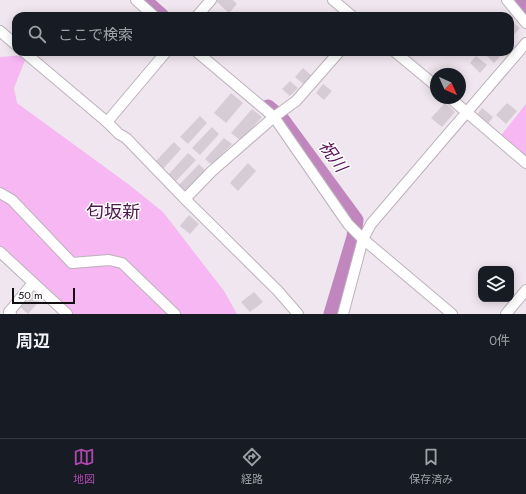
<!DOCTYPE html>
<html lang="ja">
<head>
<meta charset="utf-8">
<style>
  body { margin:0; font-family:Jost,"Noto Sans JP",sans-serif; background:#242831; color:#f1f3f6 }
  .controls { position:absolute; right:12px; bottom:12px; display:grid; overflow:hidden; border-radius:8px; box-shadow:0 2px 10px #0003 }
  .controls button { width:36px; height:36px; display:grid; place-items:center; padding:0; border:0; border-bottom:1px solid #363941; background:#171b24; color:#f1f3f6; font:20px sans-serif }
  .compass { position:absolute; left:430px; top:68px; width:36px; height:36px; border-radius:50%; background:#171b24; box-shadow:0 2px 10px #0003; rotate:135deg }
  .scale { position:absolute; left:12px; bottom:10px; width:63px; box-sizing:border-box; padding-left:4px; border:2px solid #120f12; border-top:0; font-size:11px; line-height:14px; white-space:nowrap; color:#120f12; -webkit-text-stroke:3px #fff; paint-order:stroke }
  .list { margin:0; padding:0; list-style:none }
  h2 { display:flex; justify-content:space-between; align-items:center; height:52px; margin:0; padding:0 16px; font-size:17px }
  h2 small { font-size:13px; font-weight:400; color:#9ea1a6 }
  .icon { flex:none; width:22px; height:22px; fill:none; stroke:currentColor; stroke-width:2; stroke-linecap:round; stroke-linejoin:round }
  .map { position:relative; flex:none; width:526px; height:314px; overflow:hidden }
  .search { position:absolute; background:#171b24; box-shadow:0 2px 10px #0003; left:12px; right:12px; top:12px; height:44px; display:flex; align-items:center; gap:10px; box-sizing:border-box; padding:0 14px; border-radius:12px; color:#9ea1a6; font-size:15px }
  .sheet { height:124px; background:#171b24 }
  nav { display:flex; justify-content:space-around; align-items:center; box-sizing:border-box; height:56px; border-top:1px solid #363941; background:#171b24; font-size:11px; color:#9ea1a6 }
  nav a { display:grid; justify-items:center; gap:2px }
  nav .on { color:#ae48ac }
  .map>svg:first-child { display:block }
</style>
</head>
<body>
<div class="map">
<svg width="526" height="314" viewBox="0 0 526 314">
  <rect width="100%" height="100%" fill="#f0e6ef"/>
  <g fill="#f6b7f3">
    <polygon points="27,55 14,88 17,103 128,184 163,212 224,291 237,314 69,314 0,251 0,57"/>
    <polygon points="526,104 526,161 498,139"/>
  </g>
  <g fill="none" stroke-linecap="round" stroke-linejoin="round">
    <g stroke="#c286bf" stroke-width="15">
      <polyline points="144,0 162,16"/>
      <polyline points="517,0 526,10"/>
      <polyline points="268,107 281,118 356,220 354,237 331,314"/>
    </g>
  </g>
  <g fill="#d6ccd5">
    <polygon points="217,0 233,0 237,4 229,13 216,1"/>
    <polygon points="510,20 520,28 510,39"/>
    <polygon points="487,52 504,52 494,63 485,54"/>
    <polygon points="476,56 487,65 480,73 470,63"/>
    <polygon points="303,68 311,75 303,84 295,77"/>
    <polygon points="290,81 298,88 290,96 282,89"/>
    <polygon points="323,84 332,91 324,100 316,93"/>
    <polygon points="231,93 243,103 226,123 214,113"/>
    <polygon points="445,103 455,112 442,127 431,118"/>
    <polygon points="507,103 517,111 506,124 496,115"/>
    <polygon points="482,108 493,117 488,124 477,115"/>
    <polygon points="252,109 262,117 241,141 231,133"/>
    <polygon points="200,116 207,123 188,144 180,137"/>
    <polygon points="212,127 219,134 200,155 192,148"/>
    <polygon points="224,138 232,144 212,165 205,159"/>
    <polygon points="174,142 181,149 162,170 154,163"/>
    <polygon points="188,153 196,160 176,181 169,174"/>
    <polygon points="248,163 256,171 238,191 230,183"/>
    <polygon points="199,164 206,171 187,192 179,185"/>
    <polygon points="189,215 199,224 190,234 180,226"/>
    <polygon points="31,291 41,299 28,314 19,306"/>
    <polygon points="254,292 263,302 250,312 241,302"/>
  </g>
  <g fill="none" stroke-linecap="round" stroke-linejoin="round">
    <defs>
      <g id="minor">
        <polyline points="136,0 154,16"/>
        <polyline points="333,0 352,16"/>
        <polyline points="507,0 526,23"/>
        <polyline points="197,16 211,0"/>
        <polyline points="0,31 16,45"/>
        <polyline points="24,52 107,122 119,134 126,138 185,199 278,291 298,314"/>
        <polyline points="197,52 274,117 348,224 363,239 452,314"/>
        <polyline points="395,52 436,86"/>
        <polyline points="450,98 526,163"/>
        <polyline points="107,122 166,52"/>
        <polyline points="0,193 12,200 72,263 109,260 122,263 175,314"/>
        <polyline points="185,199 212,171 274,117 296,101 339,52"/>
        <polyline points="0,252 67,314"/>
        <polyline points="11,314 9,312 33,283"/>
        <polyline points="343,314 363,239 371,224 526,43"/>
        <polyline points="506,314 526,290"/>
      </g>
    </defs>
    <use href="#minor" stroke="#bcb2bb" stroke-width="12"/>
    <use href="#minor" stroke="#fff" stroke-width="10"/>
  </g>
  <g text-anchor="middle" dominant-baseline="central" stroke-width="3" stroke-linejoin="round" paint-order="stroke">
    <g font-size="17" font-style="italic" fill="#570b56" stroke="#fff">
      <text transform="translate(333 156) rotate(54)">祝川</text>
    </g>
    <g font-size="18" fill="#4b1a4a" stroke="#fff">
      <text x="113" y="212">匂坂新</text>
    </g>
  </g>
</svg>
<div class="controls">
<button><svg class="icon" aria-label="layers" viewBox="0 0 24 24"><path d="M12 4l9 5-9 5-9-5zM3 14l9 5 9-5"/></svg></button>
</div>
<svg class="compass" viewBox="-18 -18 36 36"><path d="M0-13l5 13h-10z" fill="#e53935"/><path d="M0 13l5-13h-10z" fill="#9ea1a6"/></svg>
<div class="scale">50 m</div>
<div class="search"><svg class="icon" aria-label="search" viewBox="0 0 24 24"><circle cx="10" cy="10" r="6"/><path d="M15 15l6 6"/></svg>ここで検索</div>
</div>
<section class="sheet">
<h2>周辺<small>0件</small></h2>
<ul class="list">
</ul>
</section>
<nav>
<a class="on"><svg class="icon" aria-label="map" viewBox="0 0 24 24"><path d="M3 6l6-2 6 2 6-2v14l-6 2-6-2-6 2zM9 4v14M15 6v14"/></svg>地図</a>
<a><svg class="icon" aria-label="directions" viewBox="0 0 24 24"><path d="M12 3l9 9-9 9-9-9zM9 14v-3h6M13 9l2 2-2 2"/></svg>経路</a>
<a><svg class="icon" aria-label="saved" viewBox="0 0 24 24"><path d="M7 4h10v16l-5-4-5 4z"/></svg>保存済み</a>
</nav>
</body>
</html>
